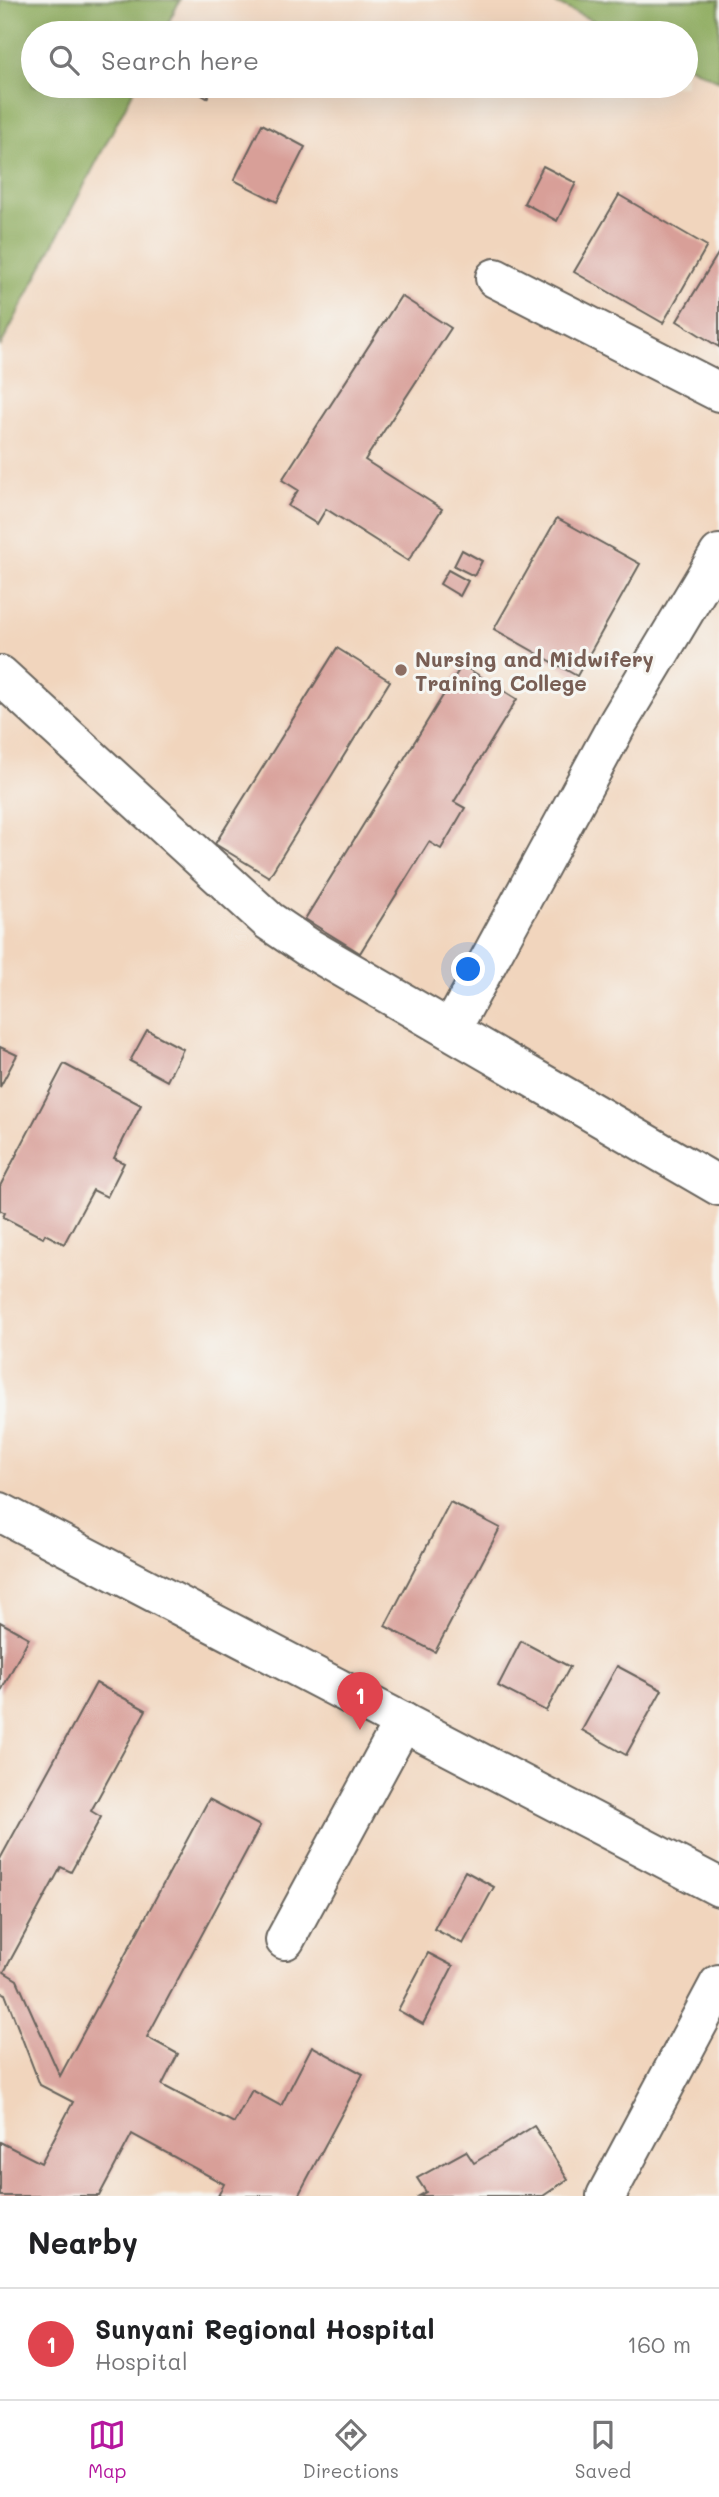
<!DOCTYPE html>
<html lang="en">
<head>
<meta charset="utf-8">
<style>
  body { margin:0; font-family:Mali,sans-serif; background:#f2f2f2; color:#202124 }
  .you { position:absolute; left:469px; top:970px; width:24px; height:24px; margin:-18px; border:5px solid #fff; border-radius:50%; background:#1a73e8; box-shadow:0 0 0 10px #1a73e833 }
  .badge { display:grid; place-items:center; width:46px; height:46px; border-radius:50%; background:#b5179e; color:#fff; font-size:23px; font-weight:700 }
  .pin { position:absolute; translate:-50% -58px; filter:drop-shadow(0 2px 4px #0008) }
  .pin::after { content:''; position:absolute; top:37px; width:24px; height:21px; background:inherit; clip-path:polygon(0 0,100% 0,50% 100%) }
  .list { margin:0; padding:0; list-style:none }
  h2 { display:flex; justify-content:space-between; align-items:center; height:91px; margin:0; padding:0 28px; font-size:30px }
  h2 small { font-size:23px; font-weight:400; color:#757577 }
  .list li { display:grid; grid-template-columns:46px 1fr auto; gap:21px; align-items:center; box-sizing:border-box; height:112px; padding:0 28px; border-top:2px solid #e0e0e0 }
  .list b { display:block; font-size:26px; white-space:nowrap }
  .list p { margin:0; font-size:23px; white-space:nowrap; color:#757577 }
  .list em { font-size:23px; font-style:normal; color:#757577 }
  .icon { flex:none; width:38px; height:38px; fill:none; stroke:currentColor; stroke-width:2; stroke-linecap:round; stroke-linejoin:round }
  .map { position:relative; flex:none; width:719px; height:2196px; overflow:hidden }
  .search { position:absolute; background:#fff; box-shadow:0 7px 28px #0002; left:21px; right:21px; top:21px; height:77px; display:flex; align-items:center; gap:18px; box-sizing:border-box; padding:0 24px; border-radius:38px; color:#757577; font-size:26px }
  .sheet { height:203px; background:#fff }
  nav { display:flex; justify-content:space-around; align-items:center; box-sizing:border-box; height:98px; border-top:2px solid #e0e0e0; background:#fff; font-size:19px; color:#757577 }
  nav a { display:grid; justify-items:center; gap:4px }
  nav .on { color:#b5179e }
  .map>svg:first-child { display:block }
</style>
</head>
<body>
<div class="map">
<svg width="719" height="2196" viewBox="0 0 719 2196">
  <rect width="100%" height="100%" fill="#f6f6f2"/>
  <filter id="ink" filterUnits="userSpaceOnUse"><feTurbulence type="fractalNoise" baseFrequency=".0143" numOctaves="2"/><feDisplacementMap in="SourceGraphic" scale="14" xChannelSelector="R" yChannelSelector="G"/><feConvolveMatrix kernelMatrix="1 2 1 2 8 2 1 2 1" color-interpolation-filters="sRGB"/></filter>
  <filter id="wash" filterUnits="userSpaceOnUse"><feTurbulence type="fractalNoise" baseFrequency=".00686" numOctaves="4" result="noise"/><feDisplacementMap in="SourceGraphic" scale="28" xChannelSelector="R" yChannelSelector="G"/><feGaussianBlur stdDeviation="1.57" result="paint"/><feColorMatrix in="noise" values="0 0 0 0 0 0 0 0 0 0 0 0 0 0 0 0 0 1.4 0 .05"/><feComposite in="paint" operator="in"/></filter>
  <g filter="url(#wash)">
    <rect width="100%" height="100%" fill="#f3e7d3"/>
    <g fill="#f1d5bd">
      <polygon points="180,0 549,0 619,33 163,33"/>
      <polygon points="686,65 719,81 719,2196 0,2196 0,347 136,86 686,86"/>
    </g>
    <g fill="#8dab5d" stroke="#54643c" stroke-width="2">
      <polygon points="0,0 180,0 163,33 33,33 33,86 136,86 0,347"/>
      <polygon points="549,0 719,0 719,81 686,65 686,33 619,33"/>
    </g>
    <g id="blocks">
      <g fill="#d89f98">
        <polygon points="194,86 214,86 207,98 192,89"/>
        <polygon points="262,124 305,147 277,202 234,180"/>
        <polygon points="543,166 576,183 557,221 524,203"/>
        <polygon points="619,195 707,246 663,323 574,272"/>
        <polygon points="719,252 719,347 677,321"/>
        <polygon points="401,296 451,328 365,460 442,509 408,561 326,509 317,524 288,506 298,490 282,480"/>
        <polygon points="557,518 640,564 577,676 494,629"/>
        <polygon points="462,550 482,561 474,576 454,566"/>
        <polygon points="448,570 468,581 460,596 440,584"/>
        <polygon points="337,648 390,681 269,877 215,844"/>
        <polygon points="462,665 517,699 454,802 465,808 441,849 429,842 360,953 305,919"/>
        <polygon points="147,1030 183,1049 167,1081 130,1061"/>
        <polygon points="0,1047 17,1055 0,1087"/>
        <polygon points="64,1064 141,1105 114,1158 124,1163 107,1197 93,1190 64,1244 45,1234 43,1238 3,1217 5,1213 0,1210 0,1186"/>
        <polygon points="450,1502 500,1528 435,1652 385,1626"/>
        <polygon points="0,1622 29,1638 0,1693"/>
        <polygon points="521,1641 570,1667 546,1711 498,1686"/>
        <polygon points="617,1666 662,1690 626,1755 582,1730"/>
        <polygon points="96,1683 146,1710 91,1811 101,1817 71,1872 61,1867 4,1972 17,1980 60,2076 209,1799 260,1826 147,2037 178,2054 162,2085 234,2123 252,2090 281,2106 312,2046 363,2074 298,2196 218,2196 224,2184 132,2134 99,2196 0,2196 0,2142 41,2163 73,2102 40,2085 5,1994 0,1992 0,1859"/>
        <polygon points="465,1871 494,1887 463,1944 434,1929"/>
        <polygon points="428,1953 453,1966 423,2024 398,2010"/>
        <polygon points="534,2126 568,2179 543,2196 419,2196 426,2192 417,2178 466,2151 474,2163"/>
      </g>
    </g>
  </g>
  <g filter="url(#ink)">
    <use href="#blocks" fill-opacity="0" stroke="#67635c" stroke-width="2"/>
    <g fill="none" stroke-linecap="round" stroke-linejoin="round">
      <defs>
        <g id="minor">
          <polyline points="495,278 719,392"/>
          <polyline points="0,675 269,921 309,948 719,1186"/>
          <polyline points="451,1030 619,721 719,554"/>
          <polyline points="0,1512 719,1887"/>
          <polyline points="285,1940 403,1722"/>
          <polyline points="606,2196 719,1984"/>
        </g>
      </defs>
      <use href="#minor" stroke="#67635c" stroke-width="42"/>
      <use href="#minor" stroke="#fff" stroke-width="38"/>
    </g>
  </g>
  <circle fill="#8d6e63" stroke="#f6f6f2" stroke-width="2.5" cx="401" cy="670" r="7"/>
  <g text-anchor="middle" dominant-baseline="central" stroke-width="6" stroke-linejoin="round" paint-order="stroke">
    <g font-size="21" font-weight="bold" fill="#785e54" stroke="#f6f6f2" text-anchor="start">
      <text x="415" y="658">Nursing and Midwifery<tspan x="415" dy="24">Training College</tspan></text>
    </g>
  </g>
</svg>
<div class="you"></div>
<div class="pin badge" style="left:360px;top:1730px;background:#e0444e">1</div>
<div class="search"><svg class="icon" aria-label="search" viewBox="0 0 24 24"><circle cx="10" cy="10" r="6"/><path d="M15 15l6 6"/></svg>Search here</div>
</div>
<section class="sheet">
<h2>Nearby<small></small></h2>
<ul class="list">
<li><span class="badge" style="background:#e0444e">1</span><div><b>Sunyani Regional Hospital</b><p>Hospital</p></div><em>160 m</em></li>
</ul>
</section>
<nav>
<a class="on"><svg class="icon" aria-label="map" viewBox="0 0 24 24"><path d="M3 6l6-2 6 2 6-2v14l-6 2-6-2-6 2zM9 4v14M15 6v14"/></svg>Map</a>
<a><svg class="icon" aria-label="directions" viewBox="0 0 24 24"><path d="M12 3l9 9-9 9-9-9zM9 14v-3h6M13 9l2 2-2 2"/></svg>Directions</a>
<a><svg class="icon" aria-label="saved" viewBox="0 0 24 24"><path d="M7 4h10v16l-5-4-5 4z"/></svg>Saved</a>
</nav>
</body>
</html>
